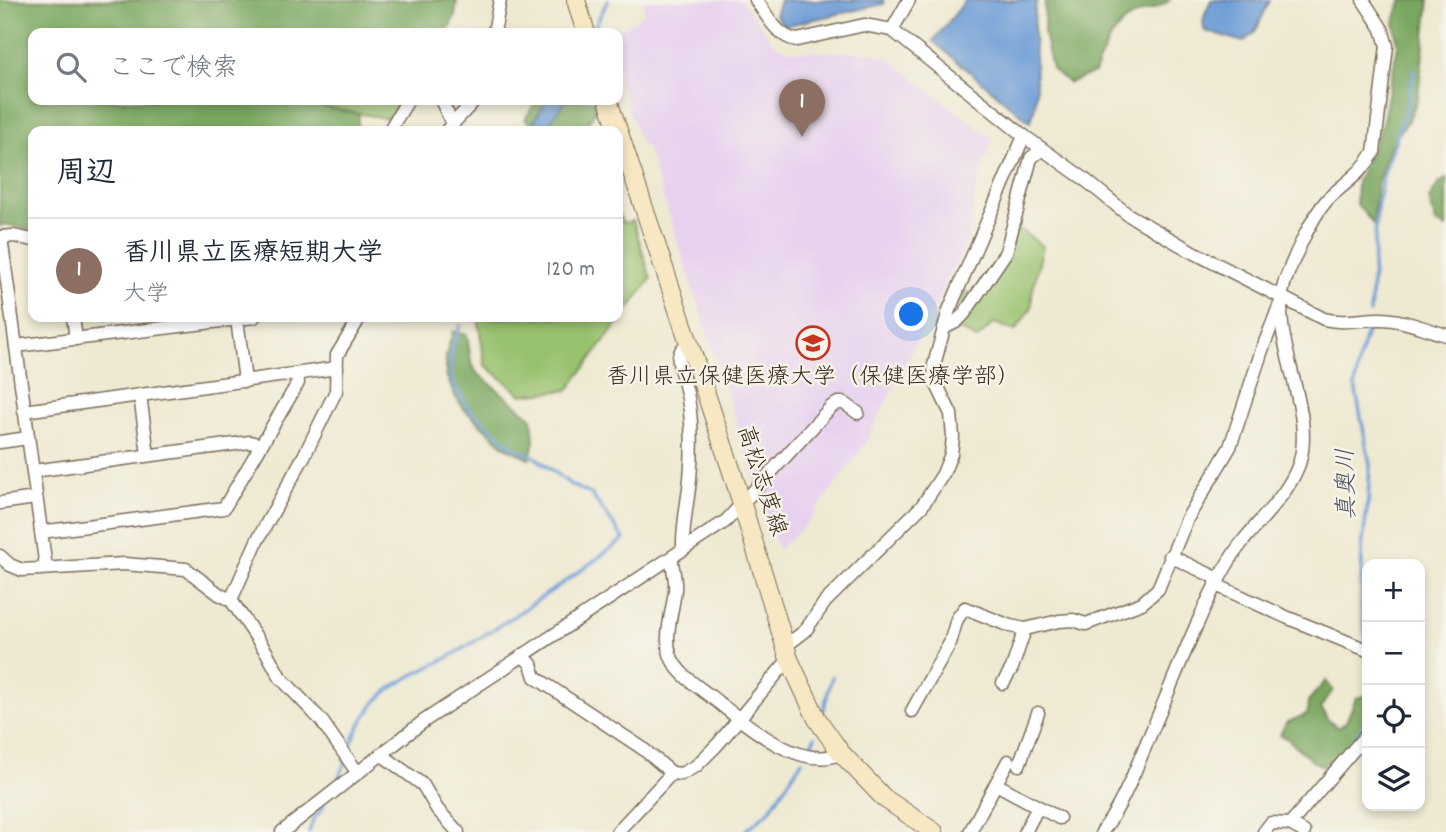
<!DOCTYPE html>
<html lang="ja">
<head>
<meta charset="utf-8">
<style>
  body { margin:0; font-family:Dekko,"Klee One",sans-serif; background:#f6f6f7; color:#1f2937 }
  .controls { position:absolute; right:21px; bottom:21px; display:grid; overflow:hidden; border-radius:14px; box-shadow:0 4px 10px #0003 }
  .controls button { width:63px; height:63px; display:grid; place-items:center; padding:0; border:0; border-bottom:2px solid #e0e1e3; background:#fff; color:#1f2937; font:35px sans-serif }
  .you { position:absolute; left:912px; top:315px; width:24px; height:24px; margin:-18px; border:5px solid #fff; border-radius:50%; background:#1a73e8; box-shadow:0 0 0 10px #1a73e833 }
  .badge { display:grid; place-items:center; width:46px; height:46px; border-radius:50%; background:#d93025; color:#fff; font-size:23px; font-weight:700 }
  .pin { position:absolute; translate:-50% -58px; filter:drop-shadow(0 2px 4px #0008) }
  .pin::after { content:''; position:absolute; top:37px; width:24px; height:21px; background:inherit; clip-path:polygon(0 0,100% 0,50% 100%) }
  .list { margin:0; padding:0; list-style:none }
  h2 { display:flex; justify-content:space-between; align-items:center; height:91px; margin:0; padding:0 28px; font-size:30px }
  h2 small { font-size:23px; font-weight:400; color:#747a83 }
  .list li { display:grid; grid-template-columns:46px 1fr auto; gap:21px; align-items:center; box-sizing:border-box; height:105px; padding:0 28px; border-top:2px solid #e0e1e3 }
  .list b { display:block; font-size:26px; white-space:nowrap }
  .list p { margin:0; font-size:23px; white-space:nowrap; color:#747a83 }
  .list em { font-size:23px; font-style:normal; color:#747a83 }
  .icon { flex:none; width:38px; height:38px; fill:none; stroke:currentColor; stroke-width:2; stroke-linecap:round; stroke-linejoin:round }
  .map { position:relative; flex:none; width:1446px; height:832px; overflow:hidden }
  .search { position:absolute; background:#fff; box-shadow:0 4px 10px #0003; left:28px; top:28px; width:595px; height:77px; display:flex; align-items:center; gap:18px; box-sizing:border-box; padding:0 24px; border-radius:14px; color:#747a83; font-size:26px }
  .panel { position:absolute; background:#fff; box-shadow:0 4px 10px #0003; left:28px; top:126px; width:595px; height:196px; border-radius:14px }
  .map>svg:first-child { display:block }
</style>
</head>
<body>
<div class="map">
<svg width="1446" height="832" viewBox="0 0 1446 832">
  <rect width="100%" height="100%" fill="#f7f3e8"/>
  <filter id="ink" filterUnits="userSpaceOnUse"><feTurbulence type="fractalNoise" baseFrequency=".0143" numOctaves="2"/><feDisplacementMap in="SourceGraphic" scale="14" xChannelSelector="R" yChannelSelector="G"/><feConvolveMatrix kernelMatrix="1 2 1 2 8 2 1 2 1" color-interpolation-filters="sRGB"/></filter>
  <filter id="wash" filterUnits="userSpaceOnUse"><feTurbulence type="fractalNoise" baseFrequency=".00686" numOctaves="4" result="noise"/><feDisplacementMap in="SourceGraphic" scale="28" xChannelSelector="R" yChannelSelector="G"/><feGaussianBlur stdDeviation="1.57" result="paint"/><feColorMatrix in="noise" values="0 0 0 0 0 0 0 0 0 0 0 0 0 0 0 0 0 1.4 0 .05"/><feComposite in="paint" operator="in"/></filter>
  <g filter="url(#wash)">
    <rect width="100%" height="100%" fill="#eee9d1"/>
    <polygon fill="#e7d2ef" points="644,0 741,0 772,41 780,48 790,51 875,53 888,58 992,139 976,190 967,242 865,444 805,526 778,549 647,148 640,142 618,79 618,33 615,33 644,14"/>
    <g fill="#98c16e" stroke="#6a7646" stroke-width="2">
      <polygon points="321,100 401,100 390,119 322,107"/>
      <polygon points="618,213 623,223 633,221 651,279 568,390 522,395 485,365 478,318 618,317"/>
      <polygon points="1019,229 1043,246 1032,293 1032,307 1015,331 994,323 977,339 954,327 964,292 973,293"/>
    </g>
    <g fill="#7aa761" stroke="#5a6840" stroke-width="2">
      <polygon points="0,0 457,0 455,16 446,33 33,33 33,100 321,100 323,107 359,114 357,131 33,131 33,231 5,224 0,226"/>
      <path d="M1045,0H1170C1160,9 1147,9 1135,15C1111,28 1104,50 1094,73L1069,83L1052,69L1044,33Z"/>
      <polygon points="1402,0 1429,0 1418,98 1409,119 1390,147 1377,184 1373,224 1356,203 1357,182 1382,125 1398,45 1394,22"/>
      <polygon points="537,100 547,100 532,125 525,119"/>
      <polygon points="566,100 594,100 597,109 582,131 543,131"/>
      <polygon points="1446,179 1446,228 1436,223 1429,199 1439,183"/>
      <polygon points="453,331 467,335 471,361 476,372 532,418 534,440 530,459 505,447 464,409 455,396 446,375 446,355"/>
      <polygon points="1326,681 1333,690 1321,707 1327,719 1338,728 1346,722 1356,698 1367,695 1367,727 1364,735 1339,763 1325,767 1312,761 1288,739 1280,735 1286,723 1307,714 1308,701"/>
    </g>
    <g fill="#6d9cd6" stroke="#54637a" stroke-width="2">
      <polygon points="780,0 884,0 884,4 784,26 775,15"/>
      <path d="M966,0H1037C1028,35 1044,94 1030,122L933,41Z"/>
      <path d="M1211,0H1270L1255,32L1243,42L1205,31C1200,21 1207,10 1211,0Z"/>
      <polygon points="547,100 566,100 543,131 528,131"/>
    </g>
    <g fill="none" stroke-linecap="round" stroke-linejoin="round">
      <g stroke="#6d9cd6" stroke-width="3.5">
        <polyline points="593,30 608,0"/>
        <polyline points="1370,313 1377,209 1382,179 1408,103 1414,69"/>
        <polyline points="1367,645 1361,610 1362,548 1368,501 1370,464 1355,386 1359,360 1369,324"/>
        <polyline points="823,712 832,676"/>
        <path d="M351,744C357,730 364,715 375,703C396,679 429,669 456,653C514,617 569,580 624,539L591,494L571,485L535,457L511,446L468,408L451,380L450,357L460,326"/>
        <polyline points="1351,744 1367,720"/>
        <polyline points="807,752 815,737"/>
        <polyline points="339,779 345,762"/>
        <polyline points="1288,817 1304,798"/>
        <polyline points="309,832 313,820 324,806"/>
        <polyline points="744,832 769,811 802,761"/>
      </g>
    </g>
  </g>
  <g filter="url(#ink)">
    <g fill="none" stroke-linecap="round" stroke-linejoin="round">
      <defs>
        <g id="street">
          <path d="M756,0C767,15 777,37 797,40L864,25L892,30L1024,136L1083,178L1127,214L1191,251L1324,319C1343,324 1360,319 1380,319C1402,319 1425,329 1446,335"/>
          <polyline points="892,30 909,0"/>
          <polyline points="494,33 500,0"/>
          <polyline points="441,100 453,125"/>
          <polyline points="389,131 408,100"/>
          <polyline points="446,131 475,100"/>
          <polyline points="0,237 14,236 33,240"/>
          <polyline points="1,237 46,568"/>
          <polyline points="73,317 76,339"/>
          <polyline points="237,319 245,381"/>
          <polyline points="944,328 956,322 964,314 1006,252 1031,158 1042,149"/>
          <polyline points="16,346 254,317"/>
          <polyline points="140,395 148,455"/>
          <polyline points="24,411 337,368"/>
          <polyline points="0,442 28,438"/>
          <polyline points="33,471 250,442 261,445"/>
          <polyline points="0,503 36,498"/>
          <polyline points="41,532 224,508 298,383 297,374"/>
          <path d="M683,550C682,526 688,502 690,479C693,447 693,412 684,381C679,365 673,353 689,343"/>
          <polyline points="0,556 10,565 22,570 124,564 186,569 219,594 231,600 267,653 280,677 321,720 357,772"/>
          <polyline points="1170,556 1219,579"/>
          <path d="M671,558C673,568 676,580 675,590C673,610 664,635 670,654C676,674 699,687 714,699C745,723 800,773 841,753"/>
          <polyline points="1216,585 1286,617 1367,650"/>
          <polyline points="231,600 257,541 304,456 336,391 337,355 360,317"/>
          <polyline points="783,643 792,641 805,631 825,602 922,506 943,474 951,454 953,437 951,414 935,381 934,365 949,310 1024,136"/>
          <polyline points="522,655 531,664 535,677 642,748 672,773 681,774 696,766 717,745 789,659"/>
          <polyline points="1003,683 1012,668 1025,629"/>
          <polyline points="912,711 950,643 957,619 965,608 1010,626 1025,629 1059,621 1073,620 1086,624 1142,603 1158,589 1187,519 1230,447 1262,350 1280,304"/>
          <polyline points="382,755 423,785 437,809 458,832"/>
          <polyline points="1019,765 1038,713"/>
          <polyline points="996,784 1059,818"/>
          <polyline points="1290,824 1367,734"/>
          <polyline points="282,832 424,721 726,521 831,407 838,403 844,403 858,413"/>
          <polyline points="617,832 672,773"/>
          <polyline points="970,832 1008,761"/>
          <polyline points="1025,832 1038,807"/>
          <path d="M1102,832C1122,805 1134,773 1147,742C1170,690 1189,637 1215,586C1222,573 1230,558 1240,545C1259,520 1288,495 1299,464C1317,409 1267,338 1285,281C1293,259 1313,213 1330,197C1346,182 1363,172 1374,152L1387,46L1382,29L1363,0"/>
          <polyline points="1264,832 1271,823 1290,824 1304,832"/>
        </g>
        <g id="secondary">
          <polyline points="576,0 586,33"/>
          <polyline points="608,100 734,478 789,659 817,719 841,753 884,798 934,832"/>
        </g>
      </defs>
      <use href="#street" stroke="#7a6d5d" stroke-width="15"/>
      <use href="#secondary" stroke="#7a6d5d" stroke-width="20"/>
      <use href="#street" stroke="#fff" stroke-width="12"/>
      <use href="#secondary" stroke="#f7e8c3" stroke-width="18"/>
    </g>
  </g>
  <defs>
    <symbol id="university-ring" viewBox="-11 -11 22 22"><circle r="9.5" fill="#f7f3e8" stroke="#c8321e" stroke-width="1.5"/><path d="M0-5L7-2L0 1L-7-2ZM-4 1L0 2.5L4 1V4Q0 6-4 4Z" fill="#c8321e"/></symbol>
  </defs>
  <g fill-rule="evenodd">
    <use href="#university-ring" x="794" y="324" width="38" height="38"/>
  </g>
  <g text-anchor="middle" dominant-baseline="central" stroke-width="5" stroke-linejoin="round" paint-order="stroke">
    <g font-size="23" fill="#3b2a1e" stroke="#f7f3e8">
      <text x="813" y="378">香川県立保健医療大学（保健医療学部）</text>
    </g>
    <g font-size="23" fill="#3b2a1e" stroke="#f7f3e8">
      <text transform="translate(760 481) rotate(72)">高松志度線</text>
    </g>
    <g font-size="24" font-style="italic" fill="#4c525e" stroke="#f7f3e8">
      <text transform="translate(1348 484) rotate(-91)">真奥川</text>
    </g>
  </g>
</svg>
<div class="controls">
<button>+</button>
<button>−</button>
<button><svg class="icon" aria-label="locate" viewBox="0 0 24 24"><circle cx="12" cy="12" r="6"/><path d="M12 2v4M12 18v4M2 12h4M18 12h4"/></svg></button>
<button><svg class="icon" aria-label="layers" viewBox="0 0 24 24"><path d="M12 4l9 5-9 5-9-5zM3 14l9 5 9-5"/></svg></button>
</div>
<div class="you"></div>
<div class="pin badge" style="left:802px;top:137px;background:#8d6e63">1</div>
<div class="search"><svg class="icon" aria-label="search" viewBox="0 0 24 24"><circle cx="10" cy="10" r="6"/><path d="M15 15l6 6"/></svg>ここで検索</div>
<section class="panel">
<h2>周辺<small></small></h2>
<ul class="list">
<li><span class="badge" style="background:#8d6e63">1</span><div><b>香川県立医療短期大学</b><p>大学</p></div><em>120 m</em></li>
</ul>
</section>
</div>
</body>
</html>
